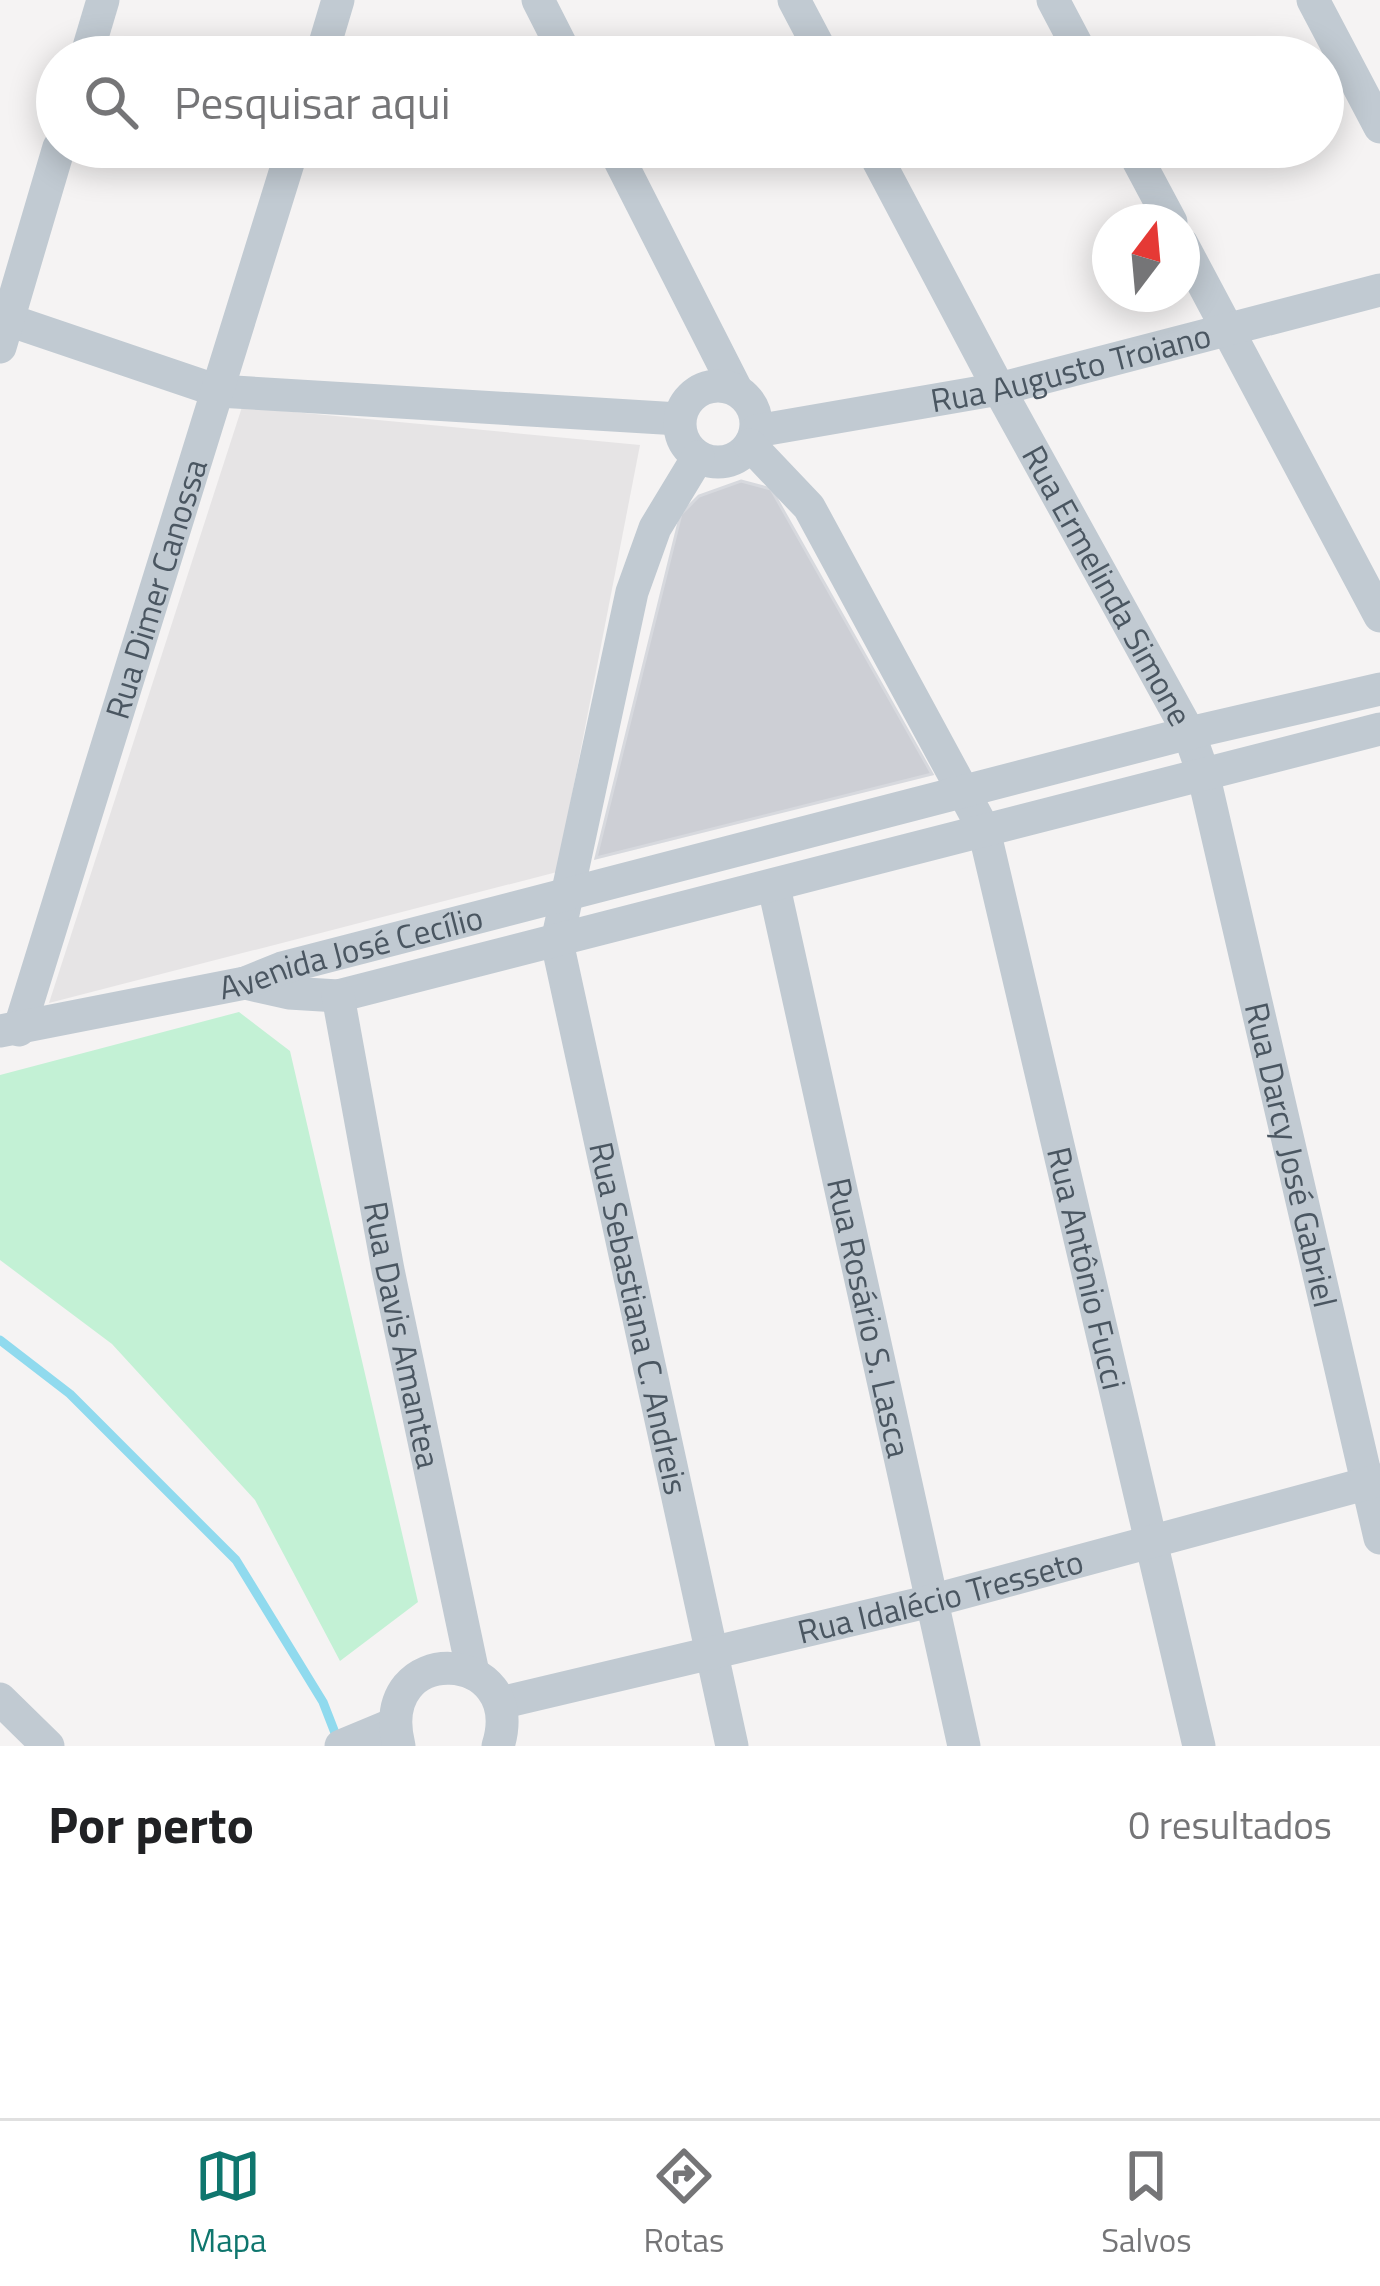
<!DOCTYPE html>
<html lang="pt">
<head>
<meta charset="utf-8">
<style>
  body { margin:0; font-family:"Titillium Web",sans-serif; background:#f2f2f2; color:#202124 }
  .compass { position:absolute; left:1092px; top:204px; width:108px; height:108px; border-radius:50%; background:#fff; box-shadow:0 6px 30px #0003; rotate:16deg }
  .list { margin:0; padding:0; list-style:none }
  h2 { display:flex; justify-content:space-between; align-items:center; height:156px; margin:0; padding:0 48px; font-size:51px }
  h2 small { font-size:39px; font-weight:400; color:#757577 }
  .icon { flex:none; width:66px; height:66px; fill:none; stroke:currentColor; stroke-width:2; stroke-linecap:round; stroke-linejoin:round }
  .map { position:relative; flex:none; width:1380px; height:1746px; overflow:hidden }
  .search { position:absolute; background:#fff; box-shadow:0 6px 30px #0003; left:36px; right:36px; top:36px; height:132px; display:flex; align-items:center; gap:30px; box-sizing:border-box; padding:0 42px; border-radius:66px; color:#757577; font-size:45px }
  .sheet { height:372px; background:#fff }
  nav { display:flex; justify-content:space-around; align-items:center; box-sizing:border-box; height:168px; border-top:3px solid #e0e0e0; background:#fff; font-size:33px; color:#757577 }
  nav a { display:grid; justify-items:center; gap:6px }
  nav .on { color:#0f766e }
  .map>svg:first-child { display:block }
</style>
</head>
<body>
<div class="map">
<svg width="1380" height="1746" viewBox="0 0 1380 1746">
  <rect width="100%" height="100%" fill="#f5f3f3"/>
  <polygon fill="#e6e4e5" points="242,407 640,445 557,872 49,1003"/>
  <polygon fill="#c3f1d5" points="239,1012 290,1051 418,1602 340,1661 255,1500 112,1344 0,1260 0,1075"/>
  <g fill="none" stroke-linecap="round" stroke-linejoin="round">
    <polyline stroke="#90daee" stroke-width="9" points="0,1340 70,1394 236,1560 323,1702 337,1738"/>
  </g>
  <polygon fill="#cdcfd5" stroke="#d7d9de" stroke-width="3" points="741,481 771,489 932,774 596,858 681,514 699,496"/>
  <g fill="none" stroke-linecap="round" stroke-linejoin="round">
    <g stroke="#c1cad2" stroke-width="33">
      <polyline points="538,0 567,57"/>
      <polyline points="794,0 824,57"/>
      <polyline points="1053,0 1083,57"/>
      <polyline points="1313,0 1380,127"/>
      <polyline points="86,57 103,0"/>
      <polyline points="321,57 338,0"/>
      <polyline points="613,147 736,389"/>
      <path id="s1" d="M871,147L999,389L1189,733L1203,773L1380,1538"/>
      <polyline points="1131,147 1171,222"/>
      <polyline points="1182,244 1380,616"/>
      <polyline points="0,317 218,391 679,419"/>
      <polyline points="0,347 59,147"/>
      <circle cx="718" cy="424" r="38"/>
      <path id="s2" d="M756,431L999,389L1380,290"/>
      <path id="s3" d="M750,445L809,507L984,830L1199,1746"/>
      <path id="s4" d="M698,457L655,528L632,592L557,942L732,1746"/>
      <path id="s5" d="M774,887L964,1746"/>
      <polyline points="245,983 289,993 338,996 1380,729"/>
      <path id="s6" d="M338,996L388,1270L473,1673"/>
      <path id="s7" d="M19,1030L293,147"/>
      <path id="s8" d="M0,1031L245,983L282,968L1189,733L1380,689"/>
      <polyline points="0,1699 48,1746"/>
      <path id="s9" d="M500,1703L931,1601L1380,1480"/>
      <polyline points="341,1746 394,1724"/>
      <path d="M399,1746C372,1638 529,1647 498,1746"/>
    </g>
  </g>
  <g text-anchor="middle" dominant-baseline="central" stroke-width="10" stroke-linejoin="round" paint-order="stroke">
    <g font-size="33" fill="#4a5661" stroke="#fff">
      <text stroke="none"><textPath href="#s2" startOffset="321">Rua Augusto Troiano</textPath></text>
      <text stroke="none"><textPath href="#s1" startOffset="498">Rua Ermelinda Simone</textPath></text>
      <text stroke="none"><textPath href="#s7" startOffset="462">Rua Dimer Canossa</textPath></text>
      <text stroke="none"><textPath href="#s8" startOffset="360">Avenida José Cecílio</textPath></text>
      <text stroke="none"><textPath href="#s1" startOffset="1101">Rua Darcy José Gabriel</textPath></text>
      <text stroke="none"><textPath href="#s3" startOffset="903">Rua Antônio Fucci</textPath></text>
      <text stroke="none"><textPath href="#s5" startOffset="441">Rua Rosário S. Lasca</textPath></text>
      <text stroke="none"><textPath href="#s4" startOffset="894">Rua Sebastiana C. Andreis</textPath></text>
      <text stroke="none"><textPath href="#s6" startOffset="345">Rua Davis Amantea</textPath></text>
      <text stroke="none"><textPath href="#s9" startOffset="453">Rua Idalécio Tresseto</textPath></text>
    </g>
  </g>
</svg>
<svg class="compass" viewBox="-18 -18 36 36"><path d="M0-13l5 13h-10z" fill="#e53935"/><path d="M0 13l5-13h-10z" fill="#757577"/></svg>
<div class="search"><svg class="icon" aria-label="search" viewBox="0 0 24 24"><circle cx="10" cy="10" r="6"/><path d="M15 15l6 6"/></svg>Pesquisar aqui</div>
</div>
<section class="sheet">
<h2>Por perto<small>0 resultados</small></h2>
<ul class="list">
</ul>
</section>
<nav>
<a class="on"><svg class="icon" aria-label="map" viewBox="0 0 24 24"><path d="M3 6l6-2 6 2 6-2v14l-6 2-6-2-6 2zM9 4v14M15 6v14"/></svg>Mapa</a>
<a><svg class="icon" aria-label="directions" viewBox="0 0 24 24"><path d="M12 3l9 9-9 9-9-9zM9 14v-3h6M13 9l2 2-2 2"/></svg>Rotas</a>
<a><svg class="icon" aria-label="saved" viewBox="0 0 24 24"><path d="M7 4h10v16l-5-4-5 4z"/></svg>Salvos</a>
</nav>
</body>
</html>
